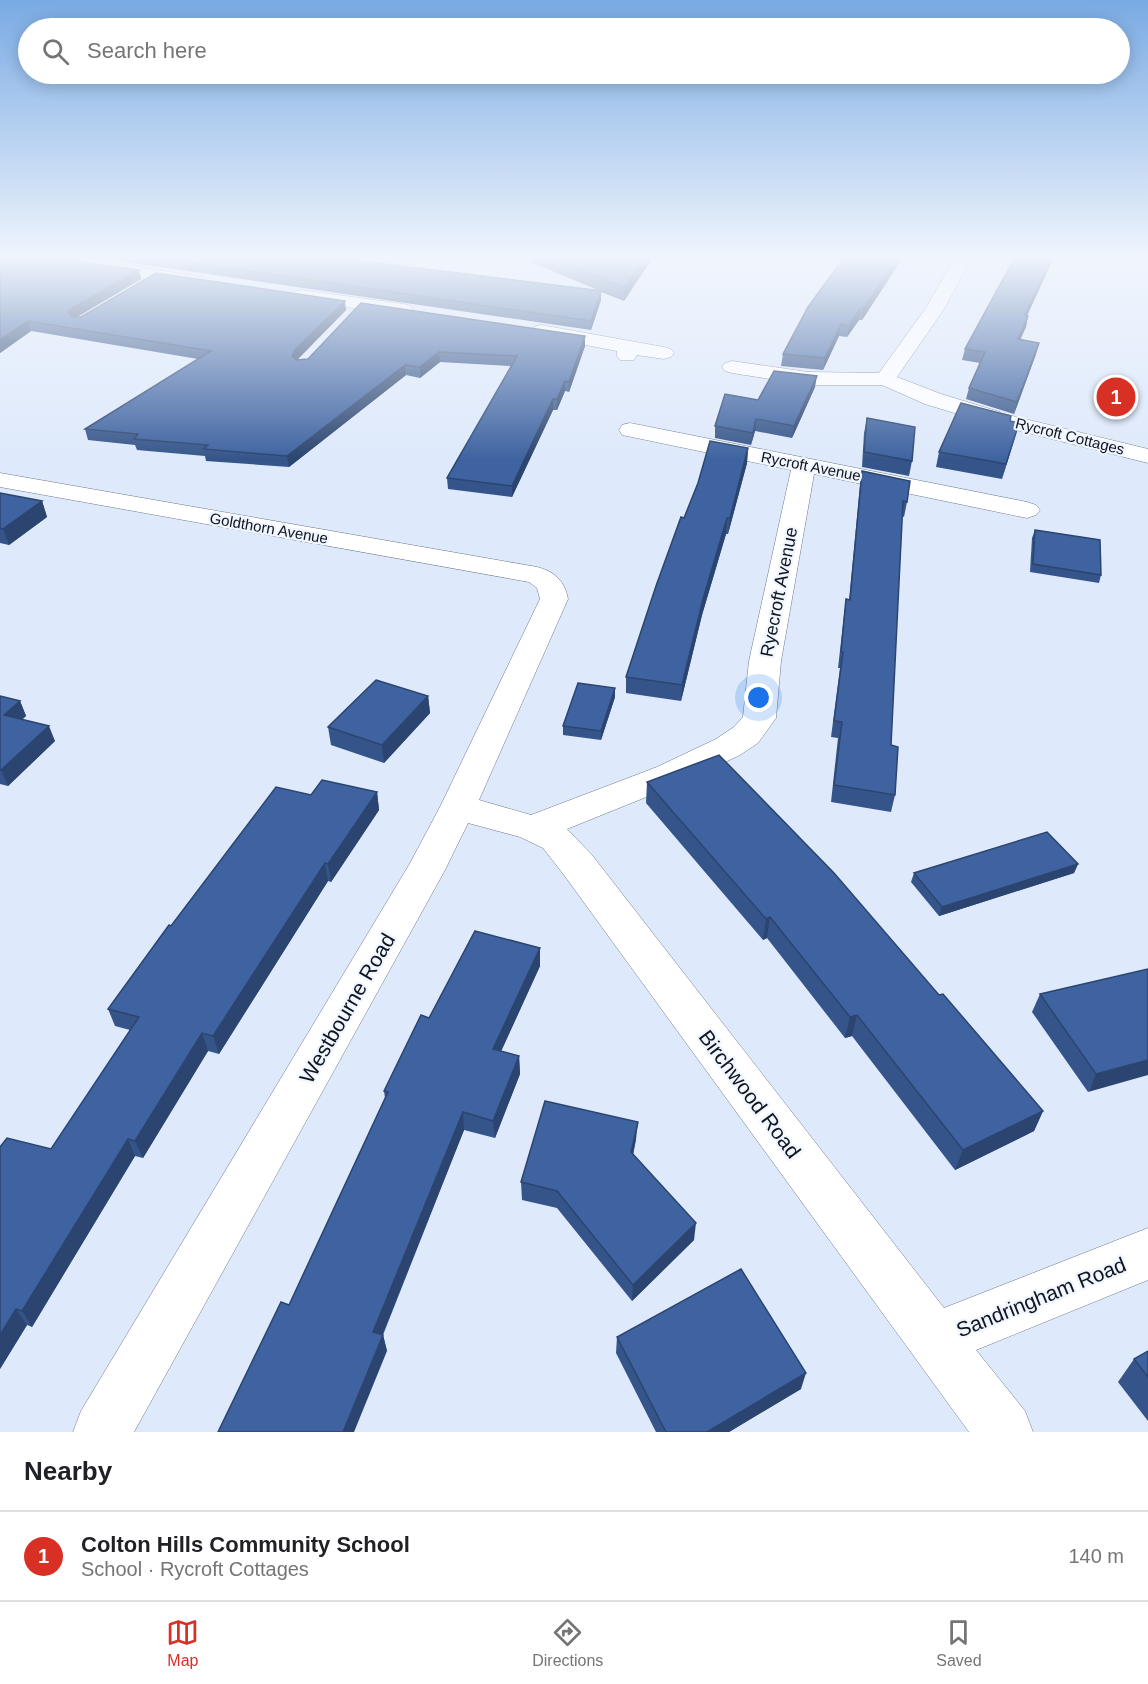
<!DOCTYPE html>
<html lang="en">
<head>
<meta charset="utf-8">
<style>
  body { margin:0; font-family:Arial,sans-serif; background:#f2f2f2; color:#202124 }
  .you { position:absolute; left:759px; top:698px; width:21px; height:21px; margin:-15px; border:4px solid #fff; border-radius:50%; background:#1a73e8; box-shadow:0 0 0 9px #1a73e833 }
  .badge { display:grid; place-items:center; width:39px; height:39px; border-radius:50%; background:#d93025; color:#fff; font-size:20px; font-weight:700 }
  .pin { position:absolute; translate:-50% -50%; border:3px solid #fff; box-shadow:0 2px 6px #0006 }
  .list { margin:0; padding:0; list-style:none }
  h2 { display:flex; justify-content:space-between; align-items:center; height:78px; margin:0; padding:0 24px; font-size:26px }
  h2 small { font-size:20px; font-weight:400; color:#757577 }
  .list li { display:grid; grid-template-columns:39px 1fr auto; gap:18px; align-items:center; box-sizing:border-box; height:90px; padding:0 24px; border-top:2px solid #e0e0e0 }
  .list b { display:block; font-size:22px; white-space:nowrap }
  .list p { margin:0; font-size:20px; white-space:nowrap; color:#757577 }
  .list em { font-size:20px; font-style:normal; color:#757577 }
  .icon { flex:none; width:33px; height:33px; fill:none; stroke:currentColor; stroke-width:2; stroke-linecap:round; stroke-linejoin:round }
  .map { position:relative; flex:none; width:1148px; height:1432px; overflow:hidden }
  .search { position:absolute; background:#fff; box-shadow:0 3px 15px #0003; left:18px; right:18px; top:18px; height:66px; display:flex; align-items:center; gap:15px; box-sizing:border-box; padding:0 21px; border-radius:33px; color:#757577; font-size:22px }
  .sheet { height:168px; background:#fff }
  nav { display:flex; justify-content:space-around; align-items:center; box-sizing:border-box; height:84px; border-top:2px solid #e0e0e0; background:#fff; font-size:16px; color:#757577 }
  nav a { display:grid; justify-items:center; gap:3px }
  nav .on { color:#d93025 }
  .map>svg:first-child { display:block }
</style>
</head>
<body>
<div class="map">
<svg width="1148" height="1432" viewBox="0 0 1148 1432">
  <rect width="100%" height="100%" fill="#dee9fb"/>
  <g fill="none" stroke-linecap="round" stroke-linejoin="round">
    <defs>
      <polygon id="pedestrian" points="992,411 1148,449 1148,463 984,422 981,417 984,412"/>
      <g id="minor">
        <polygon points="45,259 88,259 196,276 202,277 205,281 202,285 196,286 53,264"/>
        <polygon points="954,259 971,259 944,309 897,377 941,394 1000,412 1003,417 1000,422 992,424 984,422 925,404 882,385 808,385 732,373 725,371 722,367 725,363 732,361 808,372 879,373 926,308"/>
        <polygon points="301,290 404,304 411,306 413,310 411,314 404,316 295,299 292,295 295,291"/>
        <polygon points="541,325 664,347 671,349 674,353 671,357 664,359 637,355 634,360 620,360 617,356 617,351 534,335 531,331 534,327"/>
        <path d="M630,423L1027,502L1036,505L1040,510L1036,515L1027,518L814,474L781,661L776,718L758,743L740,755L681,783L567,829L592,855L944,1308L1148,1228V1280L976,1350L1025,1411L1033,1432H969L564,875L543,848L520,837L468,823L445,870L134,1432H73L81,1411L409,865L440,807L540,599L537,588L529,582L0,487V473L537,567C554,571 565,581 568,599L479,800L531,815L657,767L716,739L734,727L743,717L749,661L791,470L622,435L619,430L622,425Z"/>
      </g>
    </defs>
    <use href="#pedestrian" stroke="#6e7a8e" stroke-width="1"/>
    <use href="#minor" stroke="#6e7a8e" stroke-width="1"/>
    <use href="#pedestrian" fill="#fff" fill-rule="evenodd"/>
    <use href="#minor" fill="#fff" fill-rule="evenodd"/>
  </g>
  <g fill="#35558a">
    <polygon points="0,259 139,270 141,279 77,317 346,310 297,360 308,359 361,303 585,346 569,392 565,391 557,410 553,410 512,497 448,489 447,478 511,366 440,362 420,378 406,375 289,467 206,461 205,456 137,450 135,445 88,440 85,429 198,359 31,331 0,353"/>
    <polygon points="106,259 346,259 598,290 523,259 652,259 624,301 601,292 601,300 591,330"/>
    <polygon points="902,259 862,320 859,320 847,337 839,336 823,370 781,366 783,354"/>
    <polygon points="1014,259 1053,259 1027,316 1028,316 1026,327 1020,340 1036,354 1014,414 966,399 969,388 980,363 962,360 965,349"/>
    <polygon points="815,387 792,438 755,431 751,445 715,438 715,426 758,400"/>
    <polygon points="867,418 912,461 909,476 862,467 864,433"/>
    <polygon points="1010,421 1019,423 1002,479 936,467 939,452"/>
    <polygon points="748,448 747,463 728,534 726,534 702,615 681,701 626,693 626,677"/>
    <polygon points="862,471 907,502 904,517 902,516 891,745 895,795 891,812 831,802 838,738 831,737 840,668 838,668 844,615 846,599 849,600 860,486"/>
    <polygon points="0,493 42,501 47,517 9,545 0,543"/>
    <polygon points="1035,530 1101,575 1099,583 1030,572 1032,538"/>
    <polygon points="0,696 20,701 26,716 22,719 55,741 8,786 0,784"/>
    <polygon points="428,696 430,713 384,763 331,745 328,727"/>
    <polygon points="615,697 601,740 563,735 563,726"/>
    <polygon points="647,782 939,995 1043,1111 1034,1131 955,1170 852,1036 845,1038 767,938 763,940 646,803"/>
    <polygon points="377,792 379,810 331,882 328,881 219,1054 208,1051 143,1158 135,1156 32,1327 27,1325 0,1369 51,1149 130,1030 115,1026 108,1009 171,926 311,795"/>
    <polygon points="1078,864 1074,873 939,916 911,882 914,873"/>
    <polygon points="540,948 540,966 501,1051 519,1056 520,1074 495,1138 464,1130 383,1335 387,1351 289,1305 385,1098 384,1091 429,1018"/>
    <polygon points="1148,969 1088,1092 1032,1012 1040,994"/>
    <polygon points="636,1139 633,1155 694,1240 632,1301 557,1208 522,1200 521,1182"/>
    <polygon points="617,1337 801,1389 729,1432 656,1432 616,1353"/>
    <polygon points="1148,1351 1148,1421 1118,1382 1134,1359"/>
  </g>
  <g fill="#2b4570">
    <polygon points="644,259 652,259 624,301 625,288"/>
    <polygon points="897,259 902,259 862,320 863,309"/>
    <polygon points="1051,259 1053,259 1022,326 1025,315"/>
    <polygon points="139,270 141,279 72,320 68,313 69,310"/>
    <polygon points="601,291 601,300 591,330 591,321"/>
    <polygon points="345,301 346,310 296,361 292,356 295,350"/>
    <polygon points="860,309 859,320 847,337 849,326"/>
    <polygon points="1028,316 1026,327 1015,350 1018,339"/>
    <polygon points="28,321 31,331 0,353 0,340"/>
    <polygon points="841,324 839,336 823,370 825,358"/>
    <polygon points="585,336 585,346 569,392 569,382"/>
    <polygon points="1039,343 1036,354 1014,414 1017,402"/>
    <polygon points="439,352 440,362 420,378 420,367"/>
    <polygon points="405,365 406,375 289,467 287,456"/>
    <polygon points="817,376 815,387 792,438 794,426"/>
    <polygon points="565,381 565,391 557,410 557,399"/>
    <polygon points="553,399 553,410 512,497 512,486"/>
    <polygon points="756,419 755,431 751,445 753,433"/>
    <polygon points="1019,423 1015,437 1002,479 1006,464"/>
    <polygon points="748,448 747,463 728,534 730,518"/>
    <polygon points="42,501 47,517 9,545 3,529"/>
    <polygon points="727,518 726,534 702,615 681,701 682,685 703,599"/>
    <polygon points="615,688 615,697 601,740 601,731"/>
    <polygon points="428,696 430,713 384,763 382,745"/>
    <polygon points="20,701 26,716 10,731 4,715"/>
    <polygon points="49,726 55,741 8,786 1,770"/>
    <polygon points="377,792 379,810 331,882 328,864"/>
    <polygon points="325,863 328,881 219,1054 213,1036"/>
    <polygon points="1078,864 1074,873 939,916 942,907"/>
    <polygon points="770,917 767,938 763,940 766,919"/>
    <polygon points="540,948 540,966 494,1067 493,1049"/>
    <polygon points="857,1015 852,1036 845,1038 850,1017"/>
    <polygon points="202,1033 208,1051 143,1158 135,1141"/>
    <polygon points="519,1056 520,1074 495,1138 493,1121"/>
    <polygon points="1148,1060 1148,1075 1088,1092 1096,1074"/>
    <polygon points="1043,1111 1034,1131 955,1170 963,1150"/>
    <polygon points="463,1112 464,1130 377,1348 373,1332"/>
    <polygon points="638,1122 636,1139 630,1170 631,1152"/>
    <polygon points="128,1139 135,1156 32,1327 22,1311"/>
    <polygon points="696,1223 694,1240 632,1301 633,1285"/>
    <polygon points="16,1309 27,1325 0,1369 0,1335"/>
    <polygon points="383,1335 387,1351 354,1432 343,1432"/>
    <polygon points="806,1373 801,1389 729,1432 707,1432"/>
  </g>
  <g fill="#3e63a0" stroke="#2b4570" stroke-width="1.5">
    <polygon points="0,259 64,259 139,270 69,310 68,313 72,317 81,317 156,273 345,301 295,350 292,356 296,360 308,359 361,303 585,336 569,382 565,381 557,399 553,399 512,486 447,478 517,356 439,352 420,367 405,365 287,456 204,449 208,445 134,439 138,434 85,429 211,351 28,321 0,340"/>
    <polygon points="166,259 346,259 601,291 591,321"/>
    <polygon points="555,259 644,259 625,288"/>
    <polygon points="843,259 897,259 863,309 860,309 849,326 841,324 825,358 783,354 808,307"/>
    <polygon points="1014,259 1051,259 1025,315 1028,316 1018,339 1039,343 1017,402 969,388 985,352 965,349"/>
    <polygon points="774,371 817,376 794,426 756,419 753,433 715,426 725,394 758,400"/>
    <polygon points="961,403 1011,416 1010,421 1019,423 1006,464 939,452"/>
    <polygon points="867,418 915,427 912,461 864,452"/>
    <polygon points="710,441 748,448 730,518 727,518 703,599 682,685 626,677 656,586 681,517 684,518 698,483"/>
    <polygon points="862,471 910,481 907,502 903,501 891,745 898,747 895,795 834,785 842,722 834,721 843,652 841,652 846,599 850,600"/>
    <polygon points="0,493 42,501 3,529 0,528"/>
    <polygon points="1035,530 1100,540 1101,575 1033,564"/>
    <polygon points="376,680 428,696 382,745 328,727"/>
    <polygon points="578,683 615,688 601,731 563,726"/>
    <polygon points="0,696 20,701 4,715 49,726 1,770 0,770"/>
    <polygon points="719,755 834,873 939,995 943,994 1043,1111 963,1150 857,1015 850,1017 770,917 766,919 647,782"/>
    <polygon points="322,780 377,792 328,864 325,863 213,1036 202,1033 135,1141 128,1139 22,1311 16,1309 0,1335 0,1147 7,1138 51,1149 139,1017 108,1009 169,925 171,926 276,787 311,795"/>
    <polygon points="1047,832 1078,864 942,907 914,873"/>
    <polygon points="475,931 540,948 493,1049 519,1056 493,1121 463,1112 373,1332 383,1335 343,1432 218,1432 281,1302 289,1305 388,1092 384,1091 421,1015 429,1018"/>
    <polygon points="1148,969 1148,1060 1096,1074 1040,994"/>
    <polygon points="545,1101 638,1122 631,1152 696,1223 633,1285 557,1191 521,1182"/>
    <polygon points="741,1269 806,1373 707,1432 666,1432 617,1337"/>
    <polygon points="1148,1351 1148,1377 1134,1359"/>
  </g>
  <linearGradient id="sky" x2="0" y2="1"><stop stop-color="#79aae3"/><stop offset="0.56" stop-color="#f0f5fd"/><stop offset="1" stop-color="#f0f5fd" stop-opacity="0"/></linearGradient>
  <rect width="1148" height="460" fill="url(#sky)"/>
  <g text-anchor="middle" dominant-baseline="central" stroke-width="4.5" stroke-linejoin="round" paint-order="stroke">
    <g font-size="15" fill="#10141c" stroke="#f0f6ff">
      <text transform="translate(1070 436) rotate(14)">Rycroft Cottages</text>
      <text transform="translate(811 466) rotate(11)">Rycroft Avenue</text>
      <text transform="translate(269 528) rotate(10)">Goldthorn Avenue</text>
    </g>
    <g font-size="18" fill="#10141c" stroke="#f0f6ff">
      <text transform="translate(779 592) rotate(-79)">Ryecroft Avenue</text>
    </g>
    <g font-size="21" fill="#10141c" stroke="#f0f6ff">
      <text transform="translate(347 1008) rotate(-60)">Westbourne Road</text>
      <text transform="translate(750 1094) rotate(53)">Birchwood Road</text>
      <text transform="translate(1041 1297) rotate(-22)">Sandringham Road</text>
    </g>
  </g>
</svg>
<div class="you"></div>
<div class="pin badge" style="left:1116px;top:397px">1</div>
<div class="search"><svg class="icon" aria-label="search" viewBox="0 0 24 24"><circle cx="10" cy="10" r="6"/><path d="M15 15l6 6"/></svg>Search here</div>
</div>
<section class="sheet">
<h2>Nearby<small></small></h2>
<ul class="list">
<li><span class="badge">1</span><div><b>Colton Hills Community School</b><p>School · Rycroft Cottages</p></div><em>140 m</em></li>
</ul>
</section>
<nav>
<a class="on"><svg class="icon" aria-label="map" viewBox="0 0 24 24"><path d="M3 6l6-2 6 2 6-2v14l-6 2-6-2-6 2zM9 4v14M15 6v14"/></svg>Map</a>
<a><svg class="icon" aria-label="directions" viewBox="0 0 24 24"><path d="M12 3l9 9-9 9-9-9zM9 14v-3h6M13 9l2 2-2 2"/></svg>Directions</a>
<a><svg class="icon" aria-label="saved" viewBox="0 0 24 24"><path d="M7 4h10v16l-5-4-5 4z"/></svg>Saved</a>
</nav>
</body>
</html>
